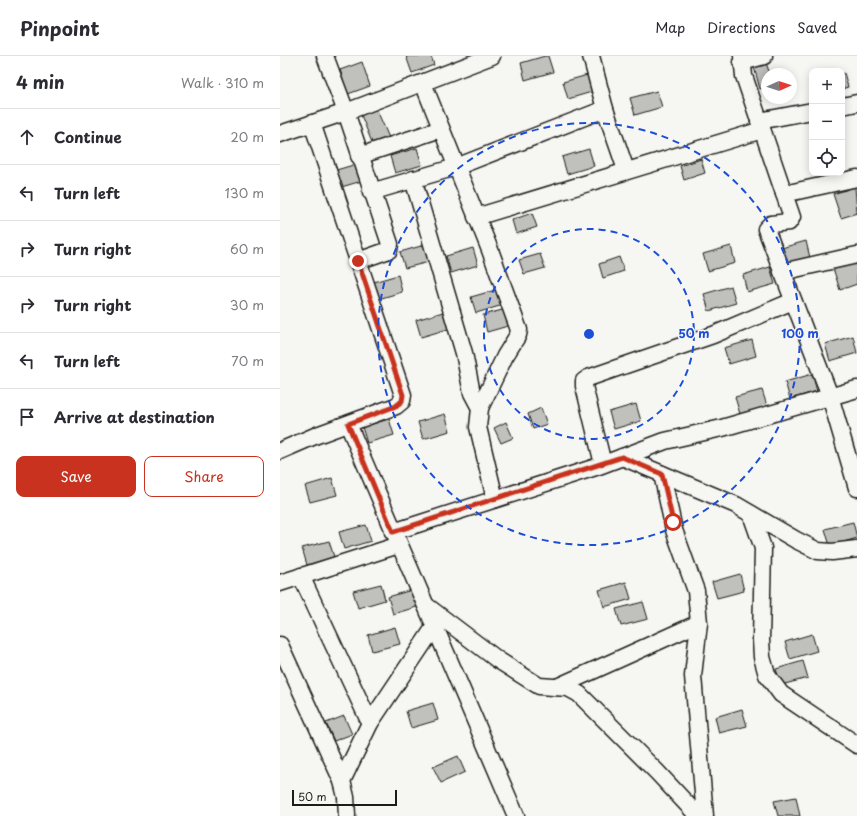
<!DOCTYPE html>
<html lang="en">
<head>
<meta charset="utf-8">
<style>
  body { margin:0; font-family:"Playpen Sans",sans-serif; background:#f2f2f3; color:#2b2b33 }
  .controls { position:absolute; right:12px; top:12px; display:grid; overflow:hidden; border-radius:8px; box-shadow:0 2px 10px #0003 }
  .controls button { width:36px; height:36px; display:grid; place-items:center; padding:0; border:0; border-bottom:1px solid #e1e1e2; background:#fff; color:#2b2b33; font:20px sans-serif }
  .compass { position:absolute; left:481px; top:12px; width:36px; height:36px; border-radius:50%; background:#fff; box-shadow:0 2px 10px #0003; rotate:87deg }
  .scale { position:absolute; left:12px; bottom:10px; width:105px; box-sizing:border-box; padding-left:4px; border:2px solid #1c1c1c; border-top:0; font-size:11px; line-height:14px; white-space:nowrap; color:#1c1c1c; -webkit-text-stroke:3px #f6f6f2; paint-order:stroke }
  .stop { position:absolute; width:12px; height:12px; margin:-9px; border:3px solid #c8321e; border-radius:50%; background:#fff }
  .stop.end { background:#c8321e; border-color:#fff; box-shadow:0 1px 4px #0008 }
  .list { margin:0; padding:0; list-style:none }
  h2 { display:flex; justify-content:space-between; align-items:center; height:52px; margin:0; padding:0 16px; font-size:17px }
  h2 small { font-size:13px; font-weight:400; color:#7c7c81 }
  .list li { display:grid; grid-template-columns:26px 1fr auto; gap:12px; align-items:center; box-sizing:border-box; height:56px; padding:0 16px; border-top:1px solid #e1e1e2 }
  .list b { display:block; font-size:15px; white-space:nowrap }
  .list em { font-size:13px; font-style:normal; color:#7c7c81 }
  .actions { display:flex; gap:8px; padding:12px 16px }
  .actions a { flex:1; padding:9px 0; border:1px solid #c8321e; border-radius:8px; text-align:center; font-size:14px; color:#c8321e }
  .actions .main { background:#c8321e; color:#fff }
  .icon { flex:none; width:22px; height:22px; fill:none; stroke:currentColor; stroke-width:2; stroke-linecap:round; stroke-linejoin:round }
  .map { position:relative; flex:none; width:577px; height:760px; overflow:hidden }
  header { display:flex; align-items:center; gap:24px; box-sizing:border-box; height:56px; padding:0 20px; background:#fff; border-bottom:1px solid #e1e1e2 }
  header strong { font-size:19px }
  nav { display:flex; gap:22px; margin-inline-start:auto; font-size:14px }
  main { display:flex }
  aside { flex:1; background:#fff }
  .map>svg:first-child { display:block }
</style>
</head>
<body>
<header>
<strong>Pinpoint</strong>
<nav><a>Map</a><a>Directions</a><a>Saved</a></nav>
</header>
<main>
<aside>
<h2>4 min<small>Walk · 310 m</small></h2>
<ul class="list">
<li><svg class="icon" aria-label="ahead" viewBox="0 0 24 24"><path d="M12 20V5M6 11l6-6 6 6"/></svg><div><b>Continue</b></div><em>20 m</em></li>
<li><svg class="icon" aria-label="left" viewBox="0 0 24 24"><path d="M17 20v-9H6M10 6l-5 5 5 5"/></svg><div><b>Turn left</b></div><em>130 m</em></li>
<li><svg class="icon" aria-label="right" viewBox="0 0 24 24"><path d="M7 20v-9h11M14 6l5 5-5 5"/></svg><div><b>Turn right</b></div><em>60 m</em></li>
<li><svg class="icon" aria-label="right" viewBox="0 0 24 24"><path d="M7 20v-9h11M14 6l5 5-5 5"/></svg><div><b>Turn right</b></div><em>30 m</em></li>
<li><svg class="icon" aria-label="left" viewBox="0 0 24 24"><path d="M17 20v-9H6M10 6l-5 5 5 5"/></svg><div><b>Turn left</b></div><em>70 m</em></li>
<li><svg class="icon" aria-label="arrive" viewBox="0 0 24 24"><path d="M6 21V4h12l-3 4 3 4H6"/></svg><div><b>Arrive at destination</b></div></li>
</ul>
<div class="actions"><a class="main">Save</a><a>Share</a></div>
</aside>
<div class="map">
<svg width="577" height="760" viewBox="0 0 577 760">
  <rect width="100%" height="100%" fill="#f6f6f2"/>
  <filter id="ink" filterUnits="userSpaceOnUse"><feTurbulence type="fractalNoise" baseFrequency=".025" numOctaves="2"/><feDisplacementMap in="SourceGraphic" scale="8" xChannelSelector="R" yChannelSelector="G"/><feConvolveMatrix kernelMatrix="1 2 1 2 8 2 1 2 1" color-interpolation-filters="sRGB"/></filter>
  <g filter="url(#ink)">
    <g fill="#c0c0bd" stroke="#1c1c1c">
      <polygon points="126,0 151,0 154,9 132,17"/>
      <polygon points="265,0 268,0 273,16 245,24 241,7"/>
      <polygon points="82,6 90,30 68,38 60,14"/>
      <polygon points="486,7 490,18 487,18 487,31 480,33 474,11"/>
      <polygon points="564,17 568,31 562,33 562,18"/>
      <polygon points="311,18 315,35 288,43 283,26"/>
      <polygon points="377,35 382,51 355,59 350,42"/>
      <polygon points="96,52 110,84 93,89 81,59"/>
      <polygon points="137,92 142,109 115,117 110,100"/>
      <polygon points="309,93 314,110 287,118 282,101"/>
      <polygon points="421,103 425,117 404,124 400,110"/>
      <polygon points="80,107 85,124 58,132 53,115"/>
      <polygon points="575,131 577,157 561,162 553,138"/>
      <polygon points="252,157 257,171 236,178 232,164"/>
      <polygon points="526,185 530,202 503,209 498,193"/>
      <polygon points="148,188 153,205 125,212 120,196"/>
      <polygon points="451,190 455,207 428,215 423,198"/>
      <polygon points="193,192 198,209 171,217 166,200"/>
      <polygon points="260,198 265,212 244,218 239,204"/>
      <polygon points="339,201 344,215 323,222 319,208"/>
      <polygon points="575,202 577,209 577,228 560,234 552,209"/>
      <polygon points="490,211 495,228 467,236 463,219"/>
      <polygon points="118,219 122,236 95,244 90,227"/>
      <polygon points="451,230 456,247 429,255 424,238"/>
      <polygon points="219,233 223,249 196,257 191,241"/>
      <polygon points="230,252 235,268 207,276 203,259"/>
      <polygon points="163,256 168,273 141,281 136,264"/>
      <polygon points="573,280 577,297 550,305 545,288"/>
      <polygon points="472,284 476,300 449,308 444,292"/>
      <polygon points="532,318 537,335 510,343 505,326"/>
      <polygon points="482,334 487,350 460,358 455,341"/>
      <polygon points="356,348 361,365 334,373 329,356"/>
      <polygon points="261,352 267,368 253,373 248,358"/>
      <polygon points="165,358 170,375 143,383 138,366"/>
      <polygon points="109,363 114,379 87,387 82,371"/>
      <polygon points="226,366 233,382 221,387 214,372"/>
      <polygon points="52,422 57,439 30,446 25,430"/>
      <polygon points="573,466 577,482 550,490 545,473"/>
      <polygon points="86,469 91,485 64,493 59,476"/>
      <polygon points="49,485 54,501 27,509 22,492"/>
      <polygon points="460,518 464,535 437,542 432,526"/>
      <polygon points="346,526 351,543 324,551 319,534"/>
      <polygon points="101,528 105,544 78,552 73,535"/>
      <polygon points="135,533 140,550 113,558 108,541"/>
      <polygon points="363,546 368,563 341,570 336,553"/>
      <polygon points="115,571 120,588 92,595 88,579"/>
      <polygon points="532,578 537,595 510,603 505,586"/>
      <polygon points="523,605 528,622 501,629 496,613"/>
      <polygon points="153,647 158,664 131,672 126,655"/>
      <polygon points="462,653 467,670 439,677 435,661"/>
      <polygon points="64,660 72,678 54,685 46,667"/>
      <polygon points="178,700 185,716 161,727 153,711"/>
      <polygon points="516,741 520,760 498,760 494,745"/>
    </g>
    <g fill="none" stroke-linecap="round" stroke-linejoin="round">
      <defs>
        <g id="minor">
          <polyline points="45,0 66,56 110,188 109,194 78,205"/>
          <polyline points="311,0 325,53 346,114"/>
          <polyline points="462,0 464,20 512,161 509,166 491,168 486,173 550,340 577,432"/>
          <polyline points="462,6 484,0"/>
          <polyline points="143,27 210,194 239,274 238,279 225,300 200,352 198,371 215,443"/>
          <polyline points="562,50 577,47"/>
          <polyline points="479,65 532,55"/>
          <polyline points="0,78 66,56 212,0"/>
          <polyline points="79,100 161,73"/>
          <polyline points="133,123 184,297 192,337 200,352"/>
          <polyline points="91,136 176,111 325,53"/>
          <polyline points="504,138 577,122"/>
          <polyline points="196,161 482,74"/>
          <polyline points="502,216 577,199"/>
          <polyline points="68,368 236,760"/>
          <polyline points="0,395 37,379 116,350 122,345 123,339 32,67"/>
          <polyline points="342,401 456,449 516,484 538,495 552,496 577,493"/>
          <polyline points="323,408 304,330 304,325 308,322 433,279 513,245"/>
          <polyline points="382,418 394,474 416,535 419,567 413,620 425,760"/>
          <polyline points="471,458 483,492 481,584 482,601 487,619 501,638 577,689"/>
          <polyline points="113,476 316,411 385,385 442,372 577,333"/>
          <polyline points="21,520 90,667"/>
          <polyline points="0,527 119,489"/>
          <polyline points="148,551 218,604 259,630 288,632 299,638 377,716 418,760"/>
          <polyline points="0,589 62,725"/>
          <polyline points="277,631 419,567"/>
          <polyline points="67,760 66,741 62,725 90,667 155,570"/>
        </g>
      </defs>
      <use href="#minor" stroke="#1c1c1c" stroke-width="19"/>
      <use href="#minor" stroke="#f6f6f2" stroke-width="16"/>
    </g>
  </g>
  <g fill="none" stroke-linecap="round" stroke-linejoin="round" filter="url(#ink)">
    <polyline stroke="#c8321e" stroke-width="5" points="78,205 123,339 122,345 116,350 68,368 113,476 342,401 382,418 393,466"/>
  </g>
  <g fill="none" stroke="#1d4ed8" stroke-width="2" stroke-dasharray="7 5">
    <circle cx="309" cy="278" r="105"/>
    <circle cx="309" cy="278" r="211"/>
  </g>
  <circle cx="309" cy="278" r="6" fill="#1d4ed8" stroke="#f6f6f2" stroke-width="2"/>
  <g font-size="12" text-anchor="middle" font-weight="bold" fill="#1d4ed8" stroke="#f6f6f2" stroke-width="3" stroke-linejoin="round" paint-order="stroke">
    <text x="414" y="282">50 m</text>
    <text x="520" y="282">100 m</text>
  </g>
</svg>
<div class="controls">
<button>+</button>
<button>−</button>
<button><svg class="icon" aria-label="locate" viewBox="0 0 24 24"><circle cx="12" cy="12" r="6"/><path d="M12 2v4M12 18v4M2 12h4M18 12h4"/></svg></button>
</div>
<svg class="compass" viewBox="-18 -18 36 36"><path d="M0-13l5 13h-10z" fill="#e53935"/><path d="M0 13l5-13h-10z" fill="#7c7c81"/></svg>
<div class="scale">50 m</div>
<div class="stop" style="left:393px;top:466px"></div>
<div class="stop end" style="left:78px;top:205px"></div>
</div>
</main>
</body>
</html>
